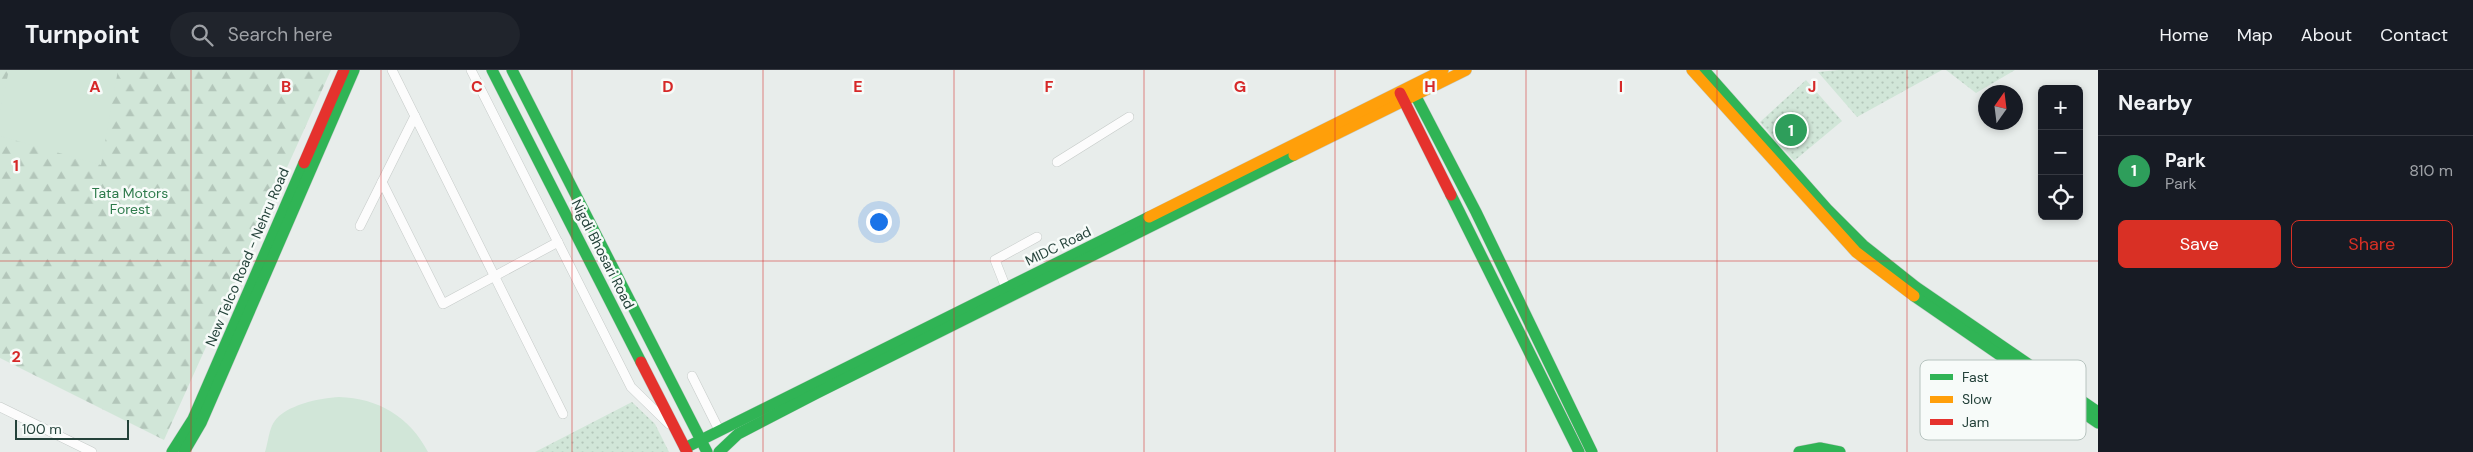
<!DOCTYPE html>
<html lang="en">
<head>
<meta charset="utf-8">
<style>
  body { margin:0; font-family:"DM Sans",sans-serif; background:#20242c; color:#f1f3f6 }
  .controls { position:absolute; right:15px; top:15px; display:grid; overflow:hidden; border-radius:8px; box-shadow:0 2px 8px #0003 }
  .controls button { width:45px; height:45px; display:grid; place-items:center; padding:0; border:0; border-bottom:1px solid #363941; background:#171b24; color:#f1f3f6; font:25px sans-serif }
  .compass { position:absolute; left:1978px; top:15px; width:45px; height:45px; border-radius:50%; background:#171b24; box-shadow:0 2px 8px #0003; rotate:14deg }
  .scale { position:absolute; left:15px; bottom:12px; width:114px; box-sizing:border-box; padding-left:5px; border:2px solid #24423a; border-top:0; font-size:14px; line-height:18px; white-space:nowrap; color:#24423a; -webkit-text-stroke:4px #f7fbf9; paint-order:stroke }
  .you { position:absolute; left:878px; top:151px; width:18px; height:18px; margin:-12px; border:4px solid #fff; border-radius:50%; background:#1a73e8; box-shadow:0 0 0 8px #1a73e833 }
  .badge { display:grid; place-items:center; width:32px; height:32px; border-radius:50%; background:#d93025; color:#fff; font-size:16px; font-weight:700 }
  .pin { position:absolute; translate:-50% -50%; border:2px solid #fff; box-shadow:0 1px 5px #0006 }
  .list { margin:0; padding:0; list-style:none }
  h2 { display:flex; justify-content:space-between; align-items:center; height:65px; margin:0; padding:0 20px; font-size:21px }
  h2 small { font-size:16px; font-weight:400; color:#9ea1a6 }
  .list li { display:grid; grid-template-columns:32px 1fr auto; gap:15px; align-items:center; box-sizing:border-box; height:70px; padding:0 20px; border-top:1px solid #363941 }
  .list b { display:block; font-size:19px; white-space:nowrap }
  .list p { margin:0; font-size:16px; white-space:nowrap; color:#9ea1a6 }
  .list em { font-size:16px; font-style:normal; color:#9ea1a6 }
  .actions { display:flex; gap:10px; padding:15px 20px }
  .actions a { flex:1; padding:11px 0; border:1px solid #d93025; border-radius:8px; text-align:center; font-size:18px; color:#d93025 }
  .actions .main { background:#d93025; color:#fff }
  .icon { flex:none; width:28px; height:28px; fill:none; stroke:currentColor; stroke-width:2; stroke-linecap:round; stroke-linejoin:round }
  .map { position:relative; flex:none; width:2098px; height:382px; overflow:hidden }
  header { display:flex; align-items:center; gap:30px; box-sizing:border-box; height:70px; padding:0 25px; background:#171b24; border-bottom:1px solid #363941 }
  header strong { font-size:24px }
  nav { display:flex; gap:28px; margin-inline-start:auto; font-size:18px }
  .search { width:350px; height:45px; background:#20242c; display:flex; align-items:center; gap:12px; box-sizing:border-box; padding:0 18px; border-radius:28px; color:#9ea1a6; font-size:19px }
  main { display:flex }
  aside { flex:1; background:#171b24 }
  .map>svg:first-child { display:block }
</style>
</head>
<body>
<header>
<strong>Turnpoint</strong>
<div class="search"><svg class="icon" aria-label="search" viewBox="0 0 24 24"><circle cx="10" cy="10" r="6"/><path d="M15 15l6 6"/></svg>Search here</div>
<nav><a>Home</a><a>Map</a><a>About</a><a>Contact</a></nav>
</header>
<main>
<div class="map">
<svg width="2098" height="382" viewBox="0 0 2098 382">
  <defs>
    <pattern id="forest-firs" width="22" height="20" patternUnits="userSpaceOnUse" patternTransform="scale(1.25)"><rect width="22" height="20" fill="#d1e6d8"/><path d="M5 1l3.5 6h-7zM16 11l3.5 6h-7z" fill="#b3c6ba"/></pattern>
    <pattern id="park-dots" width="8" height="8" patternUnits="userSpaceOnUse" patternTransform="scale(1.25)"><rect width="8" height="8" fill="#d1e6d8"/><path d="M2 2h.1M6 6h.1" fill="none" stroke="#b3c6ba" stroke-width="1.8" stroke-linecap="round"/></pattern>
  </defs>
  <rect width="100%" height="100%" fill="#e8edeb"/>
  <polygon fill="url(#forest-firs)" points="0,0 331,0 164,370 0,288"/>
  <g fill="url(#park-dots)">
    <polygon points="1839,0 1942,0 1857,47 1818,2"/>
    <polygon points="1946,0 2015,0 1976,23"/>
    <polygon points="1806,10 1842,51 1794,91 1760,52"/>
    <polygon points="632,332 655,354 669,382 535,382"/>
  </g>
  <g fill="#d1e6d8">
    <polygon points="9,0 118,0 101,95 0,66 0,41"/>
    <path d="M339,327C378,328 410,347 428,382H265C268,373 269,359 274,352C285,335 320,328 339,327Z"/>
  </g>
  <g fill="none" stroke-linecap="round" stroke-linejoin="round">
    <defs>
      <g id="street">
        <polyline points="392,0 563,344"/>
        <polyline points="471,0 631,317 669,354"/>
        <polyline points="1057,92 1129,47"/>
        <polyline points="382,112 443,234 558,172"/>
        <polyline points="360,156 415,46"/>
        <polyline points="1006,218 995,190 1037,167"/>
        <polyline points="692,306 719,360"/>
        <polyline points="0,337 92,382"/>
      </g>
      <g id="fast">
        <polyline points="492,0 641,292"/>
        <polyline points="512,0 707,382"/>
        <polyline points="1704,0 1827,139 1863,175 1916,217 2098,342"/>
        <polyline points="1412,19 1476,142 1592,382"/>
        <polyline points="1451,125 1579,382"/>
        <polyline points="1914,226 2098,353"/>
        <polyline points="685,378 1149,147"/>
        <polyline points="172,382 193,349 304,93"/>
        <polyline points="184,382 201,353 354,0"/>
        <polyline points="719,382 738,364 817,323 1294,85"/>
        <polyline points="1799,382 1820,378 1840,382"/>
      </g>
      <g id="slow">
        <polyline points="1692,0 1856,182 1914,226"/>
        <polyline points="1294,85 1466,0"/>
        <polyline points="1149,147 1443,0"/>
      </g>
      <g id="jam">
        <polyline points="1400,23 1451,125"/>
        <polyline points="304,93 344,0"/>
        <polyline points="641,292 687,382"/>
      </g>
    </defs>
    <use href="#street" stroke="#c5cac8" stroke-width="10"/>
    <use href="#fast" stroke="#c3cbc8" stroke-width="12"/>
    <use href="#slow" stroke="#c3cbc8" stroke-width="12"/>
    <use href="#jam" stroke="#c3cbc8" stroke-width="12"/>
    <use href="#street" stroke="#fcfcfc" stroke-width="9"/>
    <use href="#fast" stroke="#30b455" stroke-width="11"/>
    <use href="#slow" stroke="#ff9f0a" stroke-width="11"/>
    <use href="#jam" stroke="#e5322d" stroke-width="11"/>
  </g>
  <path fill="none" stroke="#d62828" stroke-width="1" stroke-opacity="0.55" d="M191,0V382M381,0V382M572,0V382M763,0V382M954,0V382M1144,0V382M1335,0V382M1526,0V382M1717,0V382M1907,0V382M0,191H2098"/>
  <g text-anchor="middle" dominant-baseline="central" stroke-width="5" stroke-linejoin="round" paint-order="stroke">
    <g font-size="14" fill="#2d7a4b" stroke="#f7fbf9">
      <text x="130" y="123">Tata Motors<tspan x="130" dy="16">Forest</tspan></text>
    </g>
    <g font-size="14" fill="#24423a" stroke="#f7fbf9">
      <text transform="translate(1058 176) rotate(-26)">MIDC Road</text>
      <text transform="translate(603 184) rotate(63)">Nigdi Bhosari Road</text>
      <text transform="translate(247 187) rotate(-67)">New Telco Road - Nehru Road</text>
    </g>
  </g>
  <rect x="1920" y="290" width="166" height="80" rx="8" fill="#f7fbf9" stroke="#b8c4c0" stroke-width="1"/>
  <rect x="1930" y="304" width="23" height="6" fill="#30b455"/>
  <rect x="1930" y="326" width="23" height="7" fill="#ff9f0a"/>
  <rect x="1930" y="349" width="23" height="6" fill="#e5322d"/>
  <g font-size="14" fill="#24423a">
    <text x="1962" y="312">Fast</text>
    <text x="1962" y="334">Slow</text>
    <text x="1962" y="357">Jam</text>
  </g>
  <g font-size="16" text-anchor="middle" font-weight="bold" fill="#d62828" stroke="#f7fbf9" stroke-width="5" stroke-linejoin="round" paint-order="stroke">
    <text x="95" y="22">A</text>
    <text x="286" y="22">B</text>
    <text x="477" y="22">C</text>
    <text x="668" y="22">D</text>
    <text x="858" y="22">E</text>
    <text x="1049" y="22">F</text>
    <text x="1240" y="22">G</text>
    <text x="1430" y="22">H</text>
    <text x="1621" y="22">I</text>
    <text x="1812" y="22">J</text>
    <text x="16" y="101">1</text>
    <text x="16" y="292">2</text>
  </g>
</svg>
<div class="controls">
<button>+</button>
<button>−</button>
<button><svg class="icon" aria-label="locate" viewBox="0 0 24 24"><circle cx="12" cy="12" r="6"/><path d="M12 2v4M12 18v4M2 12h4M18 12h4"/></svg></button>
</div>
<svg class="compass" viewBox="-18 -18 36 36"><path d="M0-13l5 13h-10z" fill="#e53935"/><path d="M0 13l5-13h-10z" fill="#9ea1a6"/></svg>
<div class="scale">100 m</div>
<div class="you"></div>
<div class="pin badge" style="left:1791px;top:60px;background:#2e9e5b">1</div>
</div>
<aside>
<h2>Nearby<small></small></h2>
<ul class="list">
<li><span class="badge" style="background:#2e9e5b">1</span><div><b>Park</b><p>Park</p></div><em>810 m</em></li>
</ul>
<div class="actions"><a class="main">Save</a><a>Share</a></div>
</aside>
</main>
</body>
</html>
